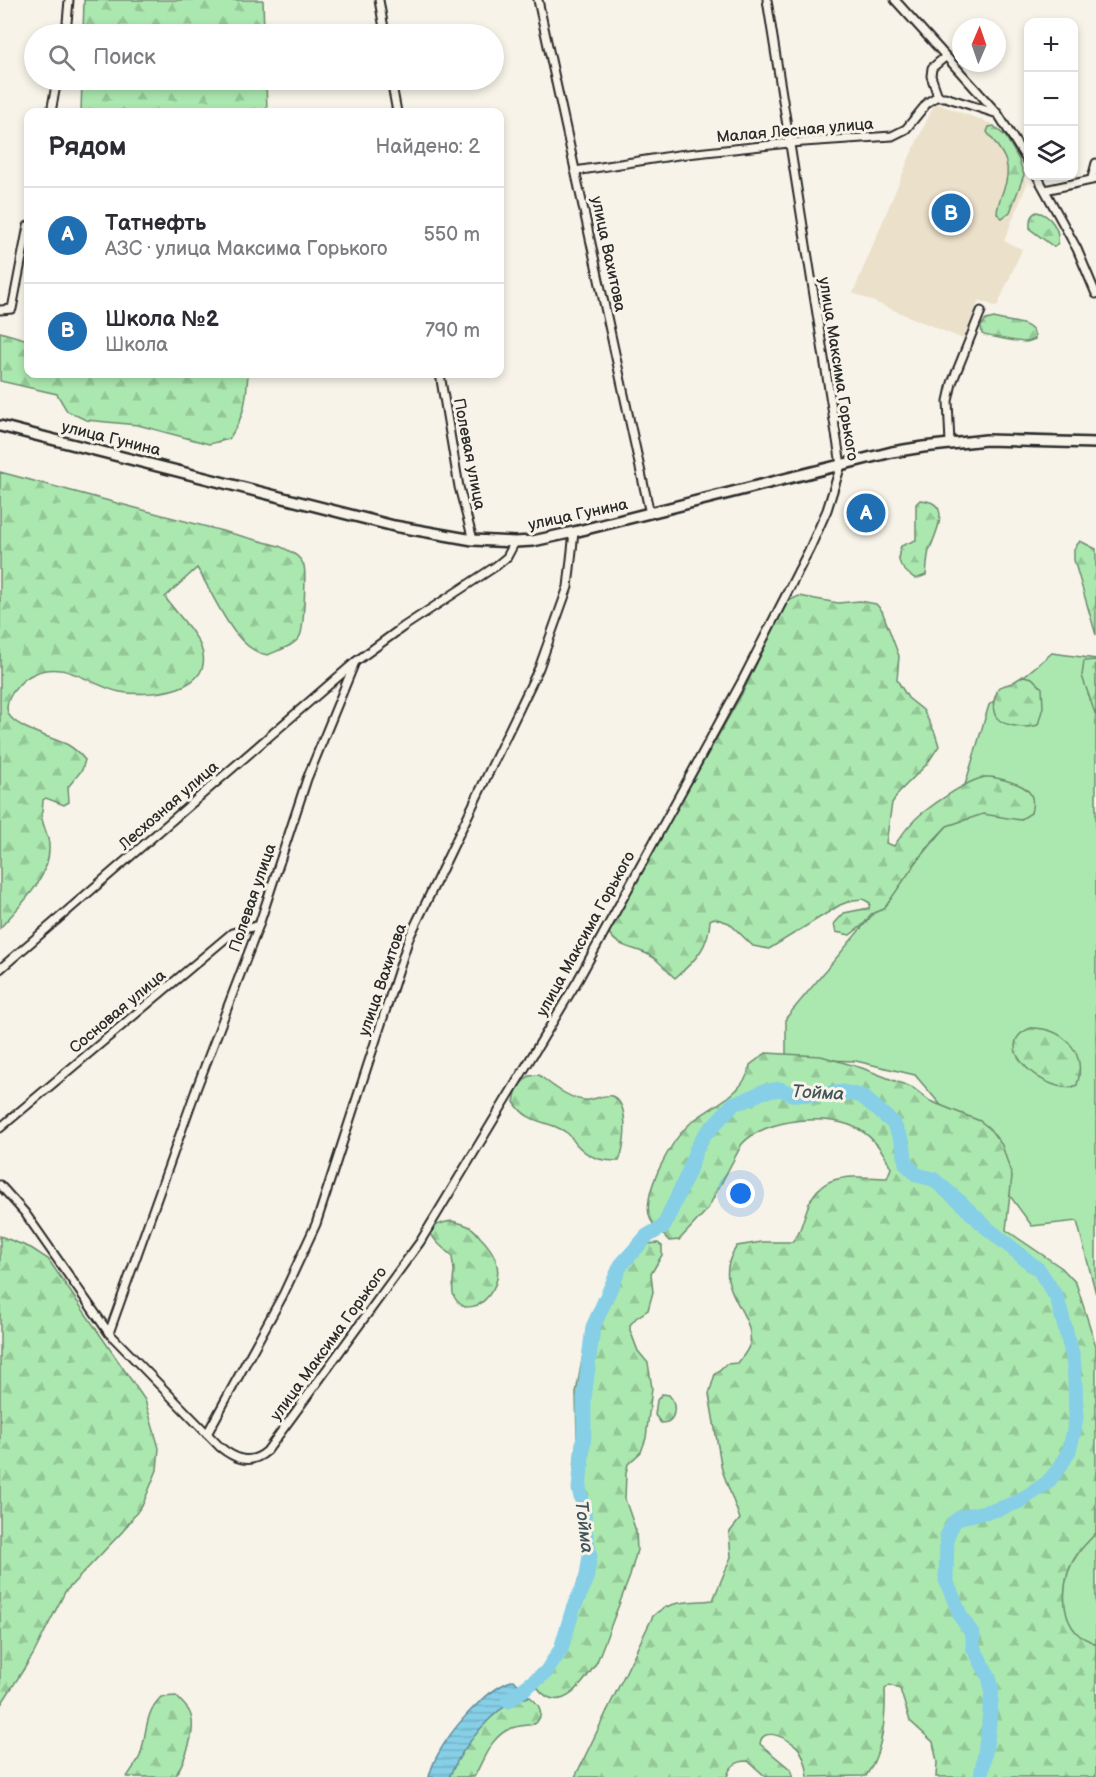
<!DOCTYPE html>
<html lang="ru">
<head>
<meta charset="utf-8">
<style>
  body { margin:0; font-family:"Balsamiq Sans",sans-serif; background:#f7f7f7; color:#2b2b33 }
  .controls { position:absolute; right:18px; top:18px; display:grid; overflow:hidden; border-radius:12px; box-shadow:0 3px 9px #0003 }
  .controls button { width:54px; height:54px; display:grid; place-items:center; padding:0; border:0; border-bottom:2px solid #e1e1e2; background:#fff; color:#2b2b33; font:30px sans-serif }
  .compass { position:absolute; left:952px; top:18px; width:54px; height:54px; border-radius:50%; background:#fff; box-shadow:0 3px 9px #0003; rotate:2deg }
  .you { position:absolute; left:741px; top:1194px; width:21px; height:21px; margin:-15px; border:4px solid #fff; border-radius:50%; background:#1a73e8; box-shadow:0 0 0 9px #1a73e833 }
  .badge { display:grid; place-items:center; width:39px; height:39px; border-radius:50%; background:#1f6fb2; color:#fff; font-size:20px; font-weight:700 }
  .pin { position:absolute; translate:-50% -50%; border:3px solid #fff; box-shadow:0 2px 6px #0006 }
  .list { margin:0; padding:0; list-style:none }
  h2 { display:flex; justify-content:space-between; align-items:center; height:78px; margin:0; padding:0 24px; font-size:26px }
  h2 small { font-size:20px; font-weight:400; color:#7c7c81 }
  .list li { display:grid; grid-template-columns:39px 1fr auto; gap:18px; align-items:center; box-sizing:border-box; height:96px; padding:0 24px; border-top:2px solid #e1e1e2 }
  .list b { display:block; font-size:22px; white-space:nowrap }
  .list p { margin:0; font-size:20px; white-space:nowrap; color:#7c7c81 }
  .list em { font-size:20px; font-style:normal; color:#7c7c81 }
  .icon { flex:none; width:33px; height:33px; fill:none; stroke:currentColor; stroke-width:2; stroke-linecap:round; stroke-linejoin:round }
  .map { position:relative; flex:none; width:1096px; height:1777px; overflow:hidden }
  .search { position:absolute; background:#fff; box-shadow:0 3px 9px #0003; left:24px; top:24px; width:480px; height:66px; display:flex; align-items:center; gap:15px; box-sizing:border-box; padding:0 21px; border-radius:33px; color:#7c7c81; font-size:22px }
  .panel { position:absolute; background:#fff; box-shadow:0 3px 9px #0003; left:24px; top:108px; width:480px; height:270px; border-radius:12px }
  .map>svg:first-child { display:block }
</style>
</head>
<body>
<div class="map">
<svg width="1096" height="1777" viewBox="0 0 1096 1777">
  <defs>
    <pattern id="forest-firs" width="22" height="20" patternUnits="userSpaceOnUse" patternTransform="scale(1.5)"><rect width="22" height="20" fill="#abe8af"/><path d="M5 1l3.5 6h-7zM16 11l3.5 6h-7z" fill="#93c797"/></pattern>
    <pattern id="water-rules" width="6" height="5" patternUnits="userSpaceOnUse" patternTransform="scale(1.5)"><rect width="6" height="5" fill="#86cfe7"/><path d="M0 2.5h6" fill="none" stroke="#74b2c6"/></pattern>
  </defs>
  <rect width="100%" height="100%" fill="#f7f3e8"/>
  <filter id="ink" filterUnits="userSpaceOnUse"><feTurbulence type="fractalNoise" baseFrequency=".0167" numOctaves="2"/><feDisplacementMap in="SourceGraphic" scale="12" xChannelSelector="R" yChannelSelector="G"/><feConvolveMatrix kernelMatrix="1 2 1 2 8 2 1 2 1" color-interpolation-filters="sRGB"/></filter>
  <g filter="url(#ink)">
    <polygon fill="#ebe0ca" points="935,103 992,124 1027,184 1004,241 1022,249 997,307 979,300 963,339 853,293 910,156"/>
    <g fill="#abe8af" stroke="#6b8a6d" stroke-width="1.5">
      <polygon points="1052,653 1096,659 1096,1294 1077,1221 1032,1226 962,1130 915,1075 856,1061 786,1059 786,1018 956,815 989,705"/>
      <polygon points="1096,1508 1096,1723 1033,1559"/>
    </g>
    <g fill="url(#forest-firs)" stroke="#6b8a6d" stroke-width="1.5">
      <polygon points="84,0 263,0 264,34 83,34"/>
      <polygon points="82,80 266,80 267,112 81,112"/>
      <path d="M994,126L1006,137L1019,160L1024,175L1010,212L1002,218L997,214C997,206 1000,199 1003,191C1014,164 1003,153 987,132L989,127Z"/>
      <path d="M1037,212C1051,215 1060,230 1058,243L1054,247L1030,229C1030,221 1029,215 1037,212Z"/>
      <path d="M994,318C1007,323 1036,320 1035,339C1032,340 1029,342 1025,342C1020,342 985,336 982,334L981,326L986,320Z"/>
      <path d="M0,332L28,340V374H248C246,402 245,415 229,439L209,444L138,425L86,420L67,411L57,394L0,381Z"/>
      <path d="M0,472L279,546C288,550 300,555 304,566C306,573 304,629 300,636C295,646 278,650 268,655C234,651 214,594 197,568L165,597C175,612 193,629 200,645C220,692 148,697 120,692C100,688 76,671 60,670C43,668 27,674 16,688C10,695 5,704 8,713C14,728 54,738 68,745C75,749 80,754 85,760L82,770L68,787L69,802L64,805L46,798L43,800C43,806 41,814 42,819C44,829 49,836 49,846C51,878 20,905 0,928Z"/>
      <path d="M920,500C954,502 936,532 929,551C927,558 927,567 926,575L916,579C903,571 894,562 901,546L916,540V504Z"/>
      <polygon points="1080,541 1096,549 1096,635 1074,560 1074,549"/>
      <path d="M799,596L838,603L860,601L876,604L882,611L899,656L897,680L908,698L923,710L935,733L939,746L927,764L899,792L892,803L886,843L894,846C902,834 910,823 921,814C935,803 969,779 986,777C995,776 1008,781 1017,784C1032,790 1035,798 1031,813L1020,820L983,814L947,826L926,848L884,909L871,914L864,924L850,935L836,932L834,924L844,913L869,908L870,903L863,899L853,900L840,905L769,949L753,946L729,923L714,918L710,920C709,947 695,961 675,978C668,972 661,963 654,958C639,947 619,950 609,933L612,923L743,692L786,602Z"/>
      <polygon points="1096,660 1096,716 1082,676 1084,661"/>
      <path d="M1023,676L1032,678L1042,688L1043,707L1038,725C1026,729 996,727 994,711C992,702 996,694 999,687L1012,683Z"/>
      <path d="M1031,1028C1064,1028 1087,1052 1077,1085C1053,1099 984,1046 1031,1028Z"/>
      <path d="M766,1053L821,1056L862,1068L913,1088L930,1101L980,1121L989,1128L1002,1145L1012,1176L1006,1230L1062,1268L1076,1283L1096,1346V1533C1090,1540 1082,1547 1077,1555C1062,1575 1058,1616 1079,1635C1084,1639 1091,1641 1096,1644V1777H936L937,1762L933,1742L910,1721L900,1689L890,1685L885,1689C886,1718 883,1751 866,1776L808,1777C807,1767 805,1758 799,1749C792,1740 762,1724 760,1744L790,1769L793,1777H766L748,1761C737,1761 730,1765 727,1777H575L653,1616C670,1599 691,1603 713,1600L731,1557L729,1533L740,1519L722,1470L709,1394L715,1374L726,1364L738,1363C743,1356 748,1351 750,1343C755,1311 708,1286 737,1246L762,1242H792C803,1227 801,1225 807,1209C820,1170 854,1177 887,1178L891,1168C884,1152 875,1139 860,1130C831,1112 765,1118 742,1144L707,1210L679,1240L669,1241C662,1233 651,1225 649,1215C644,1189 672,1138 693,1121C713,1105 746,1093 750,1065Z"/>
      <path d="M539,1075C551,1085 573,1102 589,1100C596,1099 605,1094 612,1096C631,1104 625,1147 619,1161C600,1161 589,1158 576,1144C573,1140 570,1135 567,1133C548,1119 529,1126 514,1102L517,1087L529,1076Z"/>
      <path d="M452,1221C458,1223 465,1224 470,1227C474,1229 477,1233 480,1237C497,1254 505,1274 489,1295C482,1304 477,1307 465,1307C448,1298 453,1287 454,1271C454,1266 452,1261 452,1256C436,1242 415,1227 452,1221Z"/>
      <polygon points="0,1236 31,1248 48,1259 145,1400 159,1448 157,1470 143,1504 123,1531 65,1592 33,1655 0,1706"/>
      <path d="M658,1243L662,1246V1255L651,1274L653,1292L648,1310L636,1318L630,1325V1330L638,1351L648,1363L652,1388L646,1438L641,1452L628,1464L626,1473L625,1499L636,1531L637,1550L630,1576L597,1662C583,1684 560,1718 537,1687V1683L563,1649L577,1584L584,1567V1522L574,1468L577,1438L576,1393L584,1349L590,1325L605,1289L644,1247L648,1244Z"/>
      <path d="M662,1394L669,1395C677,1404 677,1423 661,1423L655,1415L657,1400Z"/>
      <path d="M176,1696C181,1701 186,1706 189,1711C199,1729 184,1761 175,1777H127C131,1770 137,1763 140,1756C147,1736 144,1713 161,1697Z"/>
      <path d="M530,1697C539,1704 545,1713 536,1723C528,1726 520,1725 512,1728C491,1735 484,1759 474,1777H449C461,1750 496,1699 530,1697Z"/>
    </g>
    <path fill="url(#water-rules)" stroke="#628d9c" stroke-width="1.5" d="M514,1680L530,1697C496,1699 461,1750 449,1777H429C436,1744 482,1690 514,1680Z"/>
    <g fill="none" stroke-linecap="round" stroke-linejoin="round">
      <polyline stroke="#86cfe7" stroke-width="15" points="508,1701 546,1672 561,1649 573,1609 586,1581 590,1556 585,1530 584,1510 579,1489 584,1435 584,1399 593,1327 621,1265 647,1236 664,1226 688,1173 696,1150 704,1136 734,1103 744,1101 762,1092 780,1089 791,1094 819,1095 843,1092 862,1096 893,1123 903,1143 906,1164 917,1175 933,1179 960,1202 987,1228 1039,1270 1057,1298 1073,1357 1075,1381 1076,1418 1073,1435 1069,1451 1058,1470 1047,1483 1018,1502 999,1509 961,1517 954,1522 947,1536 946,1580 961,1617 973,1635 973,1647 989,1677 992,1689 988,1733 981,1777"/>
      <defs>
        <g id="street">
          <polyline points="379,0 385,34"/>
          <polyline points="538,0 650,514"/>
          <polyline points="895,0 998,114 1028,162"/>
          <polyline points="66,34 69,0"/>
          <polyline points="391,80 397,112"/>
          <polyline points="938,96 931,76 932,68 945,57"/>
          <polyline points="51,112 57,80"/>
          <polyline points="575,171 678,155 789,143 892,136 906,129 928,102 936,97 945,97 998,114"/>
          <polyline points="1037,176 1077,249 1096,294"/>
          <polyline points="1092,178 1096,163"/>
          <polyline points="1045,190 1096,179"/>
          <polyline points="0,310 12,309 28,226"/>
          <polyline points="440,374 459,487 473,540"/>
          <polyline points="950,443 948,401 952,383 981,311"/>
          <polyline points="0,969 353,664"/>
          <polyline points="0,1128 232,933 259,925"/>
          <path d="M0,1185L25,1213L109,1333L220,1447C235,1459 250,1466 267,1451L420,1242L578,980L741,683L810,548L827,510L841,465L767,0"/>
          <polyline points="109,1333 197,1087 259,925 307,779 355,662 403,627 496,566 507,557 515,542"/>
          <polyline points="207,1434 283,1295 316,1224 409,938 539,668 568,587 574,532"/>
        </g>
        <polyline id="secondary" points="0,426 394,526 473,540 515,542 533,541 574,532 892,452 923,447 986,440 1096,443"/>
      </defs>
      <use href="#street" stroke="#2b2b2b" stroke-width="11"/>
      <use href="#secondary" stroke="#2b2b2b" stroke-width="14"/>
      <use href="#street" stroke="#f7f3e8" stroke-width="7"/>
      <use href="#secondary" stroke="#f7f3e8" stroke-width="9"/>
    </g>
  </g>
  <g text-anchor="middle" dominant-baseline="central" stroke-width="6" stroke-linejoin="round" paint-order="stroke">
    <g font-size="16" fill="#2b2b2b" stroke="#f7f3e8">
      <text transform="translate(795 131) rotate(-5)">Малая Лесная улица</text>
      <text transform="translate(608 254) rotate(78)">улица Вахитова</text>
      <text transform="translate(838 369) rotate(81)">улица Максима Горького</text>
      <text transform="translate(111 439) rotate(14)">улица Гунина</text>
      <text transform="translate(469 454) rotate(79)">Полевая улица</text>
      <text transform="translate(578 515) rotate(-12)">улица Гунина</text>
      <text transform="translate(169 806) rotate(-41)">Лесхозная улица</text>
      <text transform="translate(253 898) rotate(-71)">Полевая улица</text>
      <text transform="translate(586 934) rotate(-61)">улица Максима Горького</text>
      <text transform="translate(383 980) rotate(-71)">улица Вахитова</text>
      <text transform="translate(118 1012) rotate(-40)">Сосновая улица</text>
      <text transform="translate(329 1344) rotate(-54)">улица Максима Горького</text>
    </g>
    <g font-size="18" font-style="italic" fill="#42545a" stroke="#f7f3e8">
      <text transform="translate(818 1093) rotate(3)">Тойма</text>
      <text transform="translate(584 1527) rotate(83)">Тойма</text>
    </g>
  </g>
</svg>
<div class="controls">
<button>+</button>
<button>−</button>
<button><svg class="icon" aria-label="layers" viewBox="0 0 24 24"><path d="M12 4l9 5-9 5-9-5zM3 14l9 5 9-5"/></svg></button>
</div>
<svg class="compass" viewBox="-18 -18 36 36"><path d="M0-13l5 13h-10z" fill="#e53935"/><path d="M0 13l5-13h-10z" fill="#7c7c81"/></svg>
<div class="you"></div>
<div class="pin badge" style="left:866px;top:513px">A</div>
<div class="pin badge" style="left:951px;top:213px">B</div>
<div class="search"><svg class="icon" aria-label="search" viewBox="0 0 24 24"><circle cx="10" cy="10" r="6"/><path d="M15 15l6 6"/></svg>Поиск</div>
<section class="panel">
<h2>Рядом<small>Найдено: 2</small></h2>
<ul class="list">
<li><span class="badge">A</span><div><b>Татнефть</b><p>АЗС · улица Максима Горького</p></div><em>550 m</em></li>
<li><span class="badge">B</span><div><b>Школа №2</b><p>Школа</p></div><em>790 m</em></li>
</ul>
</section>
</div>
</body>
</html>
